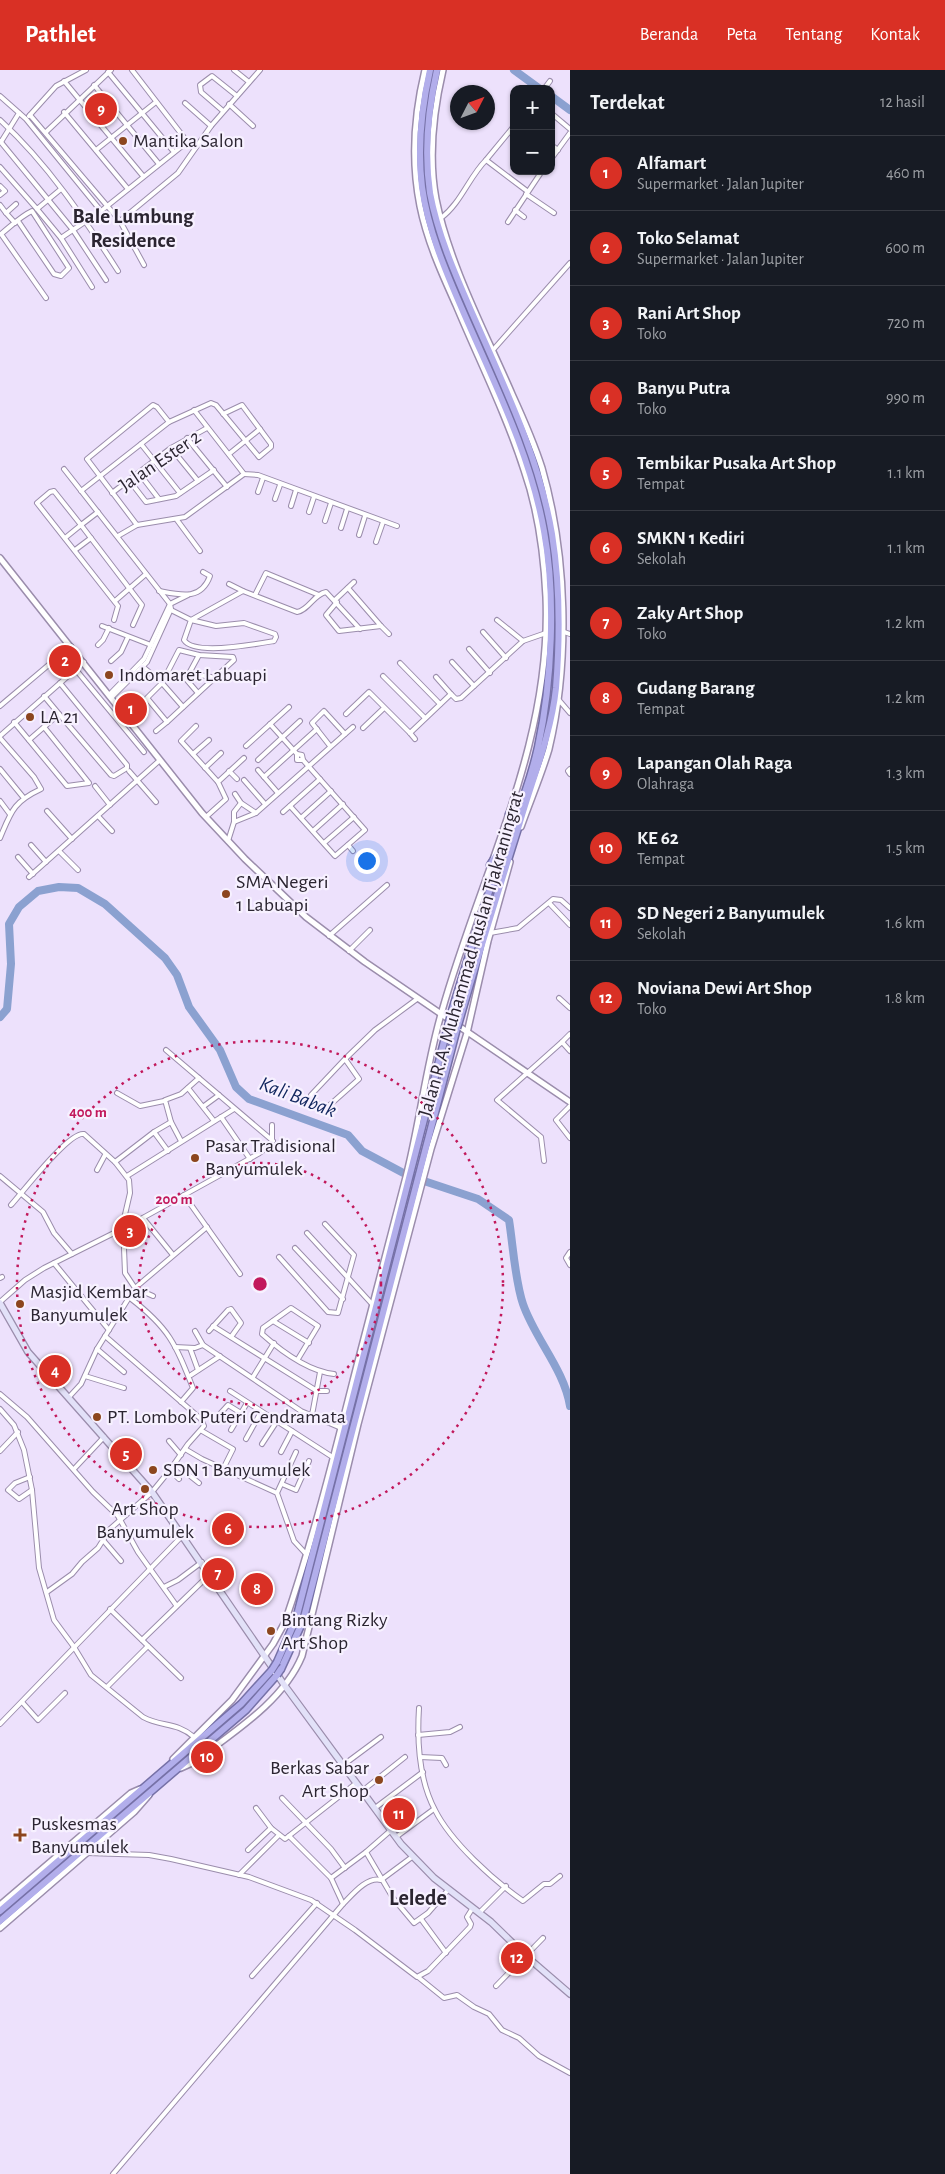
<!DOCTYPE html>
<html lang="id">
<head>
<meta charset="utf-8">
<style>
  body { margin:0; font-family:"Alegreya Sans",sans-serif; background:#20242c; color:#f1f3f6 }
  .controls { position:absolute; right:15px; top:15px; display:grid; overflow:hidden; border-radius:10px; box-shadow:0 1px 4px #0004 }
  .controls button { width:45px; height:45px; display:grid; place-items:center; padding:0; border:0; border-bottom:1px solid #363941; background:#171b24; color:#f1f3f6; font:25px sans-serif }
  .compass { position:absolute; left:450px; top:15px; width:45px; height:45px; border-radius:50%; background:#171b24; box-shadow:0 1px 4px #0004; rotate:48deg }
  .you { position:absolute; left:366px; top:790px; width:18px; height:18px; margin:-12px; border:4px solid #fff; border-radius:50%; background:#1a73e8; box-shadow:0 0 0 8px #1a73e833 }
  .badge { display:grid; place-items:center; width:32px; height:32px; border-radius:50%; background:#d93025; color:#fff; font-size:16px; font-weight:700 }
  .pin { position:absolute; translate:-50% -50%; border:2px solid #fff; box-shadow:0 1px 5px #0006 }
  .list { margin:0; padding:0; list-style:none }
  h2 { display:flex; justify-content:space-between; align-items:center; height:65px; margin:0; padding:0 20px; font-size:21px }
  h2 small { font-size:16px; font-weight:400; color:#9ea1a6 }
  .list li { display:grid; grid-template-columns:32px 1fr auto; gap:15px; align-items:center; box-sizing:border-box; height:75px; padding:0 20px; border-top:1px solid #363941 }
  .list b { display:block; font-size:19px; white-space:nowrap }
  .list p { margin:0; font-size:16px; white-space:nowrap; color:#9ea1a6 }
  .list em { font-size:16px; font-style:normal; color:#9ea1a6 }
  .map { position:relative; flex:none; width:570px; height:2104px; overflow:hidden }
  header { display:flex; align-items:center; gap:30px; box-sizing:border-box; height:70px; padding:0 25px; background:#d93025; color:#fff }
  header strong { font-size:24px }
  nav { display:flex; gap:28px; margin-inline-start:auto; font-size:18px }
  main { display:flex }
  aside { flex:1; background:#171b24 }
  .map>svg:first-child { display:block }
</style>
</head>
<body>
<header>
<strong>Pathlet</strong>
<nav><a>Beranda</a><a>Peta</a><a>Tentang</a><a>Kontak</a></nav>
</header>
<main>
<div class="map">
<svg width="570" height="2104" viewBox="0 0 570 2104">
  <rect width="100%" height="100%" fill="#ede1fc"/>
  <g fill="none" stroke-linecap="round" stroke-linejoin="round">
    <g stroke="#8ba1d0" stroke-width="8">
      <polyline points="514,0 540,19"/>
      <polyline points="551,26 570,40"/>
      <path d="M0,947L7,939L11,894L9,854L19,837L38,821L59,817L78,818L105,834L165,888L177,905L189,937L220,980L236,1017L249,1029L348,1065L362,1081L409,1106L478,1129L509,1150C513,1175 515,1211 523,1234C535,1269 564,1299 570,1336"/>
    </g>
    <defs>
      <g id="minor">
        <polyline points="234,0 249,12"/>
        <polyline points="108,2 174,82"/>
        <polyline points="64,11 143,106"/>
        <polyline points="94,15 159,94"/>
        <polyline points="544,19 550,11"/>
        <polyline points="0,26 26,49 101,141"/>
        <polyline points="185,33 211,56"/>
        <polyline points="229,34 253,56"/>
        <polyline points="223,41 201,22 200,15 212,6 237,26"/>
        <polyline points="64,42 128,119"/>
        <polyline points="551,43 570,59"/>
        <polyline points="30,45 120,151 144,195"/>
        <polyline points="29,46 56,16 86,0"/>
        <path d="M0,50C47,93 84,148 118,201"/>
        <polyline points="514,56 486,90 527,121"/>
        <polyline points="46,62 111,0"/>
        <polyline points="0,71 73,160 106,210"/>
        <polyline points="1,72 19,43"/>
        <polyline points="551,75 558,80"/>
        <polyline points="96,80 156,32"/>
        <polyline points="551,89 570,63"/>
        <polyline points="0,97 37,139 61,119"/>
        <polyline points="0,116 5,121 0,125"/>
        <polyline points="526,124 554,143"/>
        <polyline points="0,135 6,143 16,134"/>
        <polyline points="37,139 61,168 92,217"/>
        <polyline points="515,140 524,147"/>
        <polyline points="6,143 15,153"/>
        <path d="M441,148C461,133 469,107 486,90"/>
        <path d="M18,151L54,204L61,206L69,198L32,141C21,146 11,156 1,164L46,228"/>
        <polyline points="120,151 178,103 211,56 260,0"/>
        <polyline points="508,152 542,101"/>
        <polyline points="61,168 101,141 186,73 186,70 132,0"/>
        <polyline points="493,280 570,193"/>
        <polyline points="194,340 244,404 258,405 397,456"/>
        <polyline points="187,368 227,417"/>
        <polyline points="141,374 180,423"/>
        <polyline points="171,378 198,411"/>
        <polyline points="229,384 260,359"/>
        <polyline points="64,399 170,534 171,539 147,592 112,627"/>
        <polyline points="139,403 159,429"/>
        <polyline points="129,410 146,432 176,426 214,400"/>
        <polyline points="81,421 169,352 211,333 216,335 259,387 271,377 271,374 242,335 223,344"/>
        <polyline points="258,422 263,408"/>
        <polyline points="112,423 171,378 207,358"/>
        <polyline points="275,429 280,415"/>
        <polyline points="291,436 296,420"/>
        <polyline points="98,442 81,455 54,421 50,422 37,433 118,536 114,550"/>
        <polyline points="309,442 314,427"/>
        <polyline points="177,450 200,481"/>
        <polyline points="325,451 331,433"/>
        <polyline points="137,455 87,389 153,335 157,337 169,352"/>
        <polyline points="341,458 347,439"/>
        <polyline points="359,465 365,446"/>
        <polyline points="118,466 137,455 185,447 244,404"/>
        <polyline points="65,468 81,455 142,535 133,555"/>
        <polyline points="376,472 383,452"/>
        <polyline points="75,480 91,468"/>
        <polyline points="229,514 243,521"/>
        <path d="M159,521C180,525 201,531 210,506L203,502"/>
        <polyline points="255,525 266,503 319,525"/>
        <polyline points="335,530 354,512"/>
        <polyline points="115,531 146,504"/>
        <polyline points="337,532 326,545 339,561 381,556 348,518"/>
        <path d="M169,539L191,550L216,556L244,553L275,564L276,567L274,571C257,574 194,586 184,570L191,550L243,521L297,542C309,540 314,524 326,522L360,559"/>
        <polyline points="102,556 151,575"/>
        <polyline points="381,556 389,564"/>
        <polyline points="483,562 506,588"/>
        <polyline points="564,562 570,564"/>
        <polyline points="523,571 546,563"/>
        <polyline points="98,575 103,570 109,558"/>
        <polyline points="469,579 490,603"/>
        <polygon points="179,580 199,585 233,587 234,590 167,652 147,628 162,613"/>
        <polyline points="62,583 144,682"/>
        <polyline points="111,591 121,582 128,567"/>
        <polyline points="452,592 474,616"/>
        <polyline points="400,593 440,634"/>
        <polyline points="142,596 162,613 183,637"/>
        <polyline points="189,603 216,608"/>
        <polyline points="383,606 425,648"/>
        <polyline points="436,607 451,624"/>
        <polyline points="198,623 186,609 199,585"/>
        <polyline points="110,624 144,589 170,534 188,525"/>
        <polyline points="558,629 570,643"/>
        <polyline points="0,636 71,576"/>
        <polyline points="59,644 111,705 114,706 127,698 127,695 60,613"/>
        <polyline points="346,644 369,622 410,663 451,624 456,629 461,628 523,571 497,550"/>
        <polyline points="14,652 67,716 89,713 44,657"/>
        <polyline points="270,654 297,684 302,685 303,690 365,760 335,786 290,736"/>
        <polyline points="196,656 181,671 218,712"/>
        <polyline points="363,658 384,638"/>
        <polyline points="156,661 167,652"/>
        <polyline points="410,663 415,669"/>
        <polyline points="0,666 84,592"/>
        <path d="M0,668L34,707L41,719C13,732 11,742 0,768"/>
        <polyline points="29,670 59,644 44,626"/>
        <polyline points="246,676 289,637"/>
        <polyline points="330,676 312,653 324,641 345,664"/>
        <polyline points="193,684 209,670"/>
        <polyline points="297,684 297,690 303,690"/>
        <polyline points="258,690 300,651"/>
        <polyline points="205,698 221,683"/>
        <polyline points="0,699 23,727"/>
        <polyline points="570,699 568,701 570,704"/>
        <polyline points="258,700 278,723"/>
        <polyline points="129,701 156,732"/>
        <polyline points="229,701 237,709"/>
        <polyline points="264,707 317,659"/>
        <polyline points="244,710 265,734"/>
        <polyline points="95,716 110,735"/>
        <polyline points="235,724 241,733 256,743"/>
        <polyline points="0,731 9,743"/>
        <polyline points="47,741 72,769"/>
        <polyline points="283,742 320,709"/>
        <polyline points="98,746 112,761"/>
        <polyline points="206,747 226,729 218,712 244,688"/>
        <polyline points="301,748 331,721"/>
        <polyline points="234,752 256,743 353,657"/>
        <polyline points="313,761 343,734"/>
        <polyline points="228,771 234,752 234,742 241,733"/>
        <polyline points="324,773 354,747"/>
        <polyline points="31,775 46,792"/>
        <polyline points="348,775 353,781"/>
        <polyline points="59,781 78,800"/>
        <polyline points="18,787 33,804"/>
        <polyline points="29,807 160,690"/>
        <polyline points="550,834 570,855"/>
        <polyline points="490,863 518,858 553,829 561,830 570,838"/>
        <polyline points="329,866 387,815"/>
        <polyline points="349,881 370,860"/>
        <polyline points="559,928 570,938"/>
        <polyline points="562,972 570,964"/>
        <polyline points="166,980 273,1071"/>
        <polyline points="345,989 311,1025 323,1041 359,1009 345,989 375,960 417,929"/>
        <polyline points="188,1018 214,1051"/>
        <polyline points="117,1023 140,1036 164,1031"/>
        <polyline points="204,1036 219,1025"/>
        <polyline points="570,1036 556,1050 570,1068"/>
        <polyline points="221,1047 250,1089"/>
        <polyline points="171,1052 165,1030 181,1024 199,1008"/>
        <polyline points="154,1062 171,1052 181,1071"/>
        <polyline points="544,1091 541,1067 497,1030 562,972 570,981"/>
        <polyline points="115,1092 154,1062 168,1081"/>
        <polyline points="97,1100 105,1085"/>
        <polyline points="0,1106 43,1142 54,1163 72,1184"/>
        <polyline points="127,1106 234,1039"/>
        <polyline points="184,1125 240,1204"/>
        <path d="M11,1135C23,1122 69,1061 84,1064L115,1092L129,1110L130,1123L123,1153L125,1203L135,1218L153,1226"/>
        <polyline points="143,1148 173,1185"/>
        <polyline points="307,1163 372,1234"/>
        <polyline points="295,1178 343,1229"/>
        <polyline points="570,1182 566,1188 570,1195"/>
        <polyline points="279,1187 328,1242 338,1243 354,1185 325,1154"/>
        <polyline points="54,1193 109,1260"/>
        <polyline points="0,1208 2,1207"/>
        <path d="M130,1228C169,1258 175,1273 193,1318L181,1332"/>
        <polyline points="0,1232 25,1210 44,1198 130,1155 258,1084 272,1074 272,1055"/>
        <polyline points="273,1251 309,1273"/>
        <polyline points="213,1256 317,1321 327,1321"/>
        <polyline points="195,1261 203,1275 301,1341 341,1358"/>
        <polyline points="209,1261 228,1240 231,1239 241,1253 231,1267"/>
        <polyline points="175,1277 195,1278 203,1275"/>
        <polyline points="190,1278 198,1300"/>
        <polyline points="97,1279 124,1302"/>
        <path d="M298,1289L318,1256L291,1238L263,1258L262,1264C281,1281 308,1301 334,1304"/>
        <polyline points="191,1305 220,1286"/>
        <polyline points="85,1306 124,1318"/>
        <polyline points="253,1307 274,1273"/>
        <polyline points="230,1321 334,1388"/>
        <polyline points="0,1324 27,1347 93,1422 118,1446 138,1482 176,1535"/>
        <polyline points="69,1327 81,1314 97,1279 135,1218 207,1157"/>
        <path d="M0,1339L14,1355L24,1380L32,1420L39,1498L54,1550L74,1577L91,1605L143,1647C161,1657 177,1652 194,1667"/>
        <polyline points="312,1345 320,1302"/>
        <polyline points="218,1346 228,1335 241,1343"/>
        <polyline points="329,1350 343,1351"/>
        <polyline points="231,1360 247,1333"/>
        <polyline points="202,1361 233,1379 223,1399"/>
        <polyline points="246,1369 261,1342"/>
        <polyline points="169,1371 181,1385"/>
        <polyline points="262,1374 277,1351"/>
        <polyline points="185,1379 202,1389 277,1423 294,1471 306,1484"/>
        <polyline points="0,1381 18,1362"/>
        <polyline points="281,1382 292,1361"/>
        <polyline points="175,1394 199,1413"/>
        <polyline points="74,1399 104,1367"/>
        <polyline points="170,1400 179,1409"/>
        <polyline points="30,1407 15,1413 8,1420 19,1429 32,1420"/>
        <polyline points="282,1414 296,1420 309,1391"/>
        <polyline points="277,1423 296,1382"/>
        <polyline points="103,1470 121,1491"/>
        <polyline points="164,1517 178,1510 202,1492"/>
        <polyline points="47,1522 72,1504 82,1492 98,1478 110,1459 152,1422 170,1400 188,1374 204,1356 201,1349 105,1266"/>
        <polyline points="110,1539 181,1608"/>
        <polyline points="142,1570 210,1504"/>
        <polyline points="107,1617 148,1576"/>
        <polyline points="22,1632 38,1650 65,1623"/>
        <path d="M419,1638C417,1670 419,1710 435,1740C451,1772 493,1810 523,1831L544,1814H550L560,1806"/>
        <polyline points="0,1654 183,1465"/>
        <polyline points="418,1665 450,1662 460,1657"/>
        <polyline points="420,1687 442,1688 446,1695"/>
        <polyline points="342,1696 381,1667"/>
        <polyline points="361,1722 405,1687"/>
        <polyline points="282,1728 331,1779 345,1798"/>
        <polyline points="256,1738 271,1758 285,1769 355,1714"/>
        <polyline points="375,1738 423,1702"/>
        <polyline points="289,1766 331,1808 343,1834"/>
        <polyline points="396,1767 434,1739"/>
        <polyline points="248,1780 271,1758"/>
        <polyline points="366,1782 393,1828 414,1853 428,1843 448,1820"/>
        <polyline points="87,1783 149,1785 171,1789 249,1807 311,1830 355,1860 417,1907 428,1901 470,1857 471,1854 467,1847 472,1839"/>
        <polyline points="239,1805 279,1765"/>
        <polyline points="331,1808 366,1782 390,1761"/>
        <polyline points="479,1843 506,1816"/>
        <polyline points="421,1849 446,1883"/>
        <polyline points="252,1906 317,1833"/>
        <polyline points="418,1907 444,1928 457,1925 474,1937 489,1944 502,1960 519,1968 539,1986 570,2003"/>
        <polyline points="496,1916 543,1868"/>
        <path d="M113,2104L343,1834C352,1825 367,1806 381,1810L412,1787"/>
      </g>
      <g id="tertiary">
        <path d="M443,0C433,43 428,86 436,129C449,194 486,264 512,324C523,348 534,373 542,398C567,485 570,591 549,679C541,706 530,731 521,757"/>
        <polyline points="0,488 202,743 245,789 306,847 365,892 570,1032"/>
        <path d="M173,1689L232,1630L273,1574L285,1552C313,1470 334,1386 355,1303C372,1237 389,1172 406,1107C420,1052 426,995 442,941C481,802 552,675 546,527C544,485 538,440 524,400C506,344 479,290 456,235C442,204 427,171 420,136C411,91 414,45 425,0"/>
        <path d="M181,1698L194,1692C232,1663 283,1632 302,1586L358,1354L431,1079L467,963L488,871L510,792"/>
        <polyline points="0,1835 131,1723 140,1719"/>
        <polyline points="0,1858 134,1742 149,1725"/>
      </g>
      <polyline id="secondary" points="0,1233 28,1282 152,1422 285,1616 401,1774 434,1808 491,1852 526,1886 570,1924"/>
      <g id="trunk">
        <path d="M430,0C421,40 417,77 422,117C428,160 445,200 462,239C493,311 530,382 544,461C556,526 552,612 538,677C529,718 511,759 497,798C480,847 466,895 451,944"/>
        <path d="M437,0C428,40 424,82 430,123C438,166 456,206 473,245C504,316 539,387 552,464C560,514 560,568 556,618C551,665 533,707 520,752C499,819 478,885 459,952"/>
        <polyline points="509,744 511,756"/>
        <polyline points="490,795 502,777"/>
        <polyline points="277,1592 296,1549 449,952"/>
        <polyline points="281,1599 303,1551 457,958"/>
        <polyline points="0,1841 241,1634 272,1600"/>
        <polyline points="0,1851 246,1640 277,1605"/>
      </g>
    </defs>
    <use href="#minor" stroke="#9b8dac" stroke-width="6"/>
    <use href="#tertiary" stroke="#9b8dac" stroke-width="8"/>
    <use href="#secondary" stroke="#9b8dac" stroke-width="8"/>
    <use href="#trunk" stroke="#7671a7" stroke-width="9"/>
    <use href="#minor" stroke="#fff" stroke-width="4"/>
    <use href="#tertiary" stroke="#fff" stroke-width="5"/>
    <use href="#secondary" stroke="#e2e1f8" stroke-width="5.5"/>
    <use href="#trunk" stroke="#b2aeeb" stroke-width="6"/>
    <defs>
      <g id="trunk-bridge">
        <polyline points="449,952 451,944"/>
        <polyline points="457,958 459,952"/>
        <polyline points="272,1600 277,1592"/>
        <polyline points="277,1605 281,1599"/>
      </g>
    </defs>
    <use href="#trunk-bridge" stroke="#7671a7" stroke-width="9" stroke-linecap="butt"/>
    <use href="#trunk-bridge" stroke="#b2aeeb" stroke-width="6"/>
  </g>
  <g fill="none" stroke="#c2185b" stroke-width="2.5" stroke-dasharray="2.5 5">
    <circle cx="260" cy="1214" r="121"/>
    <circle cx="260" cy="1214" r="243"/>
  </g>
  <g fill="#8c461e" stroke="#f7f1ff" stroke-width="2">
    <circle cx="123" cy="71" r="5"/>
    <circle cx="109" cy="605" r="5"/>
    <circle cx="30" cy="647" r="5"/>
    <circle cx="226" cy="824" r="5"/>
    <circle cx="195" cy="1088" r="5"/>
    <circle cx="20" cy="1234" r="5"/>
    <circle cx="97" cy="1347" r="5"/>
    <circle cx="153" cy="1400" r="5"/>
    <circle cx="145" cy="1419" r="5"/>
    <circle cx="271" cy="1561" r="5"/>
    <circle cx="379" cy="1710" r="5"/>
    <path d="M17.5 1757.5h5v5h5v5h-5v5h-5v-5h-5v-5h5z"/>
  </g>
  <g text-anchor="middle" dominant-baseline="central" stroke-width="4.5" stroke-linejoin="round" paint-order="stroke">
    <g font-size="20" fill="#2b2531" stroke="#f7f1ff" text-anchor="start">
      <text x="133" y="71">Mantika Salon</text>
      <text x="119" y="605">Indomaret Labuapi</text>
      <text x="40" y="647">LA 21</text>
      <text x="236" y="812">SMA Negeri<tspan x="236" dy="23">1 Labuapi</tspan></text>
      <text x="205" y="1076">Pasar Tradisional<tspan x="205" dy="23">Banyumulek</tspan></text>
      <text x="30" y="1222">Masjid Kembar<tspan x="30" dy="23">Banyumulek</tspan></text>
      <text x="107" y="1347">PT. Lombok Puteri Cendramata</text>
      <text x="163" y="1400">SDN 1 Banyumulek</text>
      <text x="145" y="1439" text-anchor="middle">Art Shop<tspan x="145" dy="23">Banyumulek</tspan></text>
      <text x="281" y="1550">Bintang Rizky<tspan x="281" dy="23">Art Shop</tspan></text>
      <text x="369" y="1698" text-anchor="end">Berkas Sabar<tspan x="369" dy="23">Art Shop</tspan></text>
      <text x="31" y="1754">Puskesmas<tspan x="31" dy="23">Banyumulek</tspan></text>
    </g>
    <g font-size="20" fill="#2b2531" stroke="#f7f1ff">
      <text transform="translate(160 391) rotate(-34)">Jalan Ester 2</text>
      <text transform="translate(471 884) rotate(-74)">Jalan R.A. Muhammad Ruslan Tjakraningrat</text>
    </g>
    <g font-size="21" font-weight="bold" fill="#2b2531" stroke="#f7f1ff">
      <text x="133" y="146">Bale Lumbung<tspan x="133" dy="24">Residence</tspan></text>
    </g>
    <g font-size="21" font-style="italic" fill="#132860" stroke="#f7f1ff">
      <text transform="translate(298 1027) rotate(21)">Kali Babak</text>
    </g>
    <g font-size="22" font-weight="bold" fill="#2b2531" stroke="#f7f1ff">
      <text x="418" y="1828">Lelede</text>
    </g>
  </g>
  <circle cx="260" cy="1214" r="8" fill="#c2185b" stroke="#f7f1ff" stroke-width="2.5"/>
  <g font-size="15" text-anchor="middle" font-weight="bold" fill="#c2185b" stroke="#f7f1ff" stroke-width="4.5" stroke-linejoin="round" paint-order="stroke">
    <text x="88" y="1047">400 m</text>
    <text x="174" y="1134">200 m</text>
  </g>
</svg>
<div class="controls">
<button>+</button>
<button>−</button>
</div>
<svg class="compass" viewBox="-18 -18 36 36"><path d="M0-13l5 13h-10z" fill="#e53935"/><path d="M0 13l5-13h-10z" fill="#9ea1a6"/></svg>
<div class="you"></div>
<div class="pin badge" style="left:131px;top:639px">1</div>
<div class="pin badge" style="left:65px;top:591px">2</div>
<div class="pin badge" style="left:130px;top:1161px">3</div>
<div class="pin badge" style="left:55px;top:1301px">4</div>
<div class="pin badge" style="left:126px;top:1384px">5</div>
<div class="pin badge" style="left:228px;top:1459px">6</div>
<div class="pin badge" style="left:218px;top:1504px">7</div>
<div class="pin badge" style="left:257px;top:1519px">8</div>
<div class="pin badge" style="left:101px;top:39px">9</div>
<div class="pin badge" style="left:207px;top:1687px">10</div>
<div class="pin badge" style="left:399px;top:1744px">11</div>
<div class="pin badge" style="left:517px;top:1888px">12</div>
</div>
<aside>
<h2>Terdekat<small>12 hasil</small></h2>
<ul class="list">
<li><span class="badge">1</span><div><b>Alfamart</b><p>Supermarket · Jalan Jupiter</p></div><em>460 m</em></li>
<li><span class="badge">2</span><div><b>Toko Selamat</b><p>Supermarket · Jalan Jupiter</p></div><em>600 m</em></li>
<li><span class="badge">3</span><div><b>Rani Art Shop</b><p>Toko</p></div><em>720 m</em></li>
<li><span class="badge">4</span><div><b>Banyu Putra</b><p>Toko</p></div><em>990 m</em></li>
<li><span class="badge">5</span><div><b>Tembikar Pusaka Art Shop</b><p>Tempat</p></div><em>1.1 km</em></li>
<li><span class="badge">6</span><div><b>SMKN 1 Kediri</b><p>Sekolah</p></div><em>1.1 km</em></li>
<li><span class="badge">7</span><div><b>Zaky Art Shop</b><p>Toko</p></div><em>1.2 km</em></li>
<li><span class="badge">8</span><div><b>Gudang Barang</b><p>Tempat</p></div><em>1.2 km</em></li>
<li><span class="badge">9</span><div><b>Lapangan Olah Raga</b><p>Olahraga</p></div><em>1.3 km</em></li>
<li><span class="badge">10</span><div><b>KE 62</b><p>Tempat</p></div><em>1.5 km</em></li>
<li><span class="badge">11</span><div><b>SD Negeri 2 Banyumulek</b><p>Sekolah</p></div><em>1.6 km</em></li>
<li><span class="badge">12</span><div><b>Noviana Dewi Art Shop</b><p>Toko</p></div><em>1.8 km</em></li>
</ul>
</aside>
</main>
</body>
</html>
